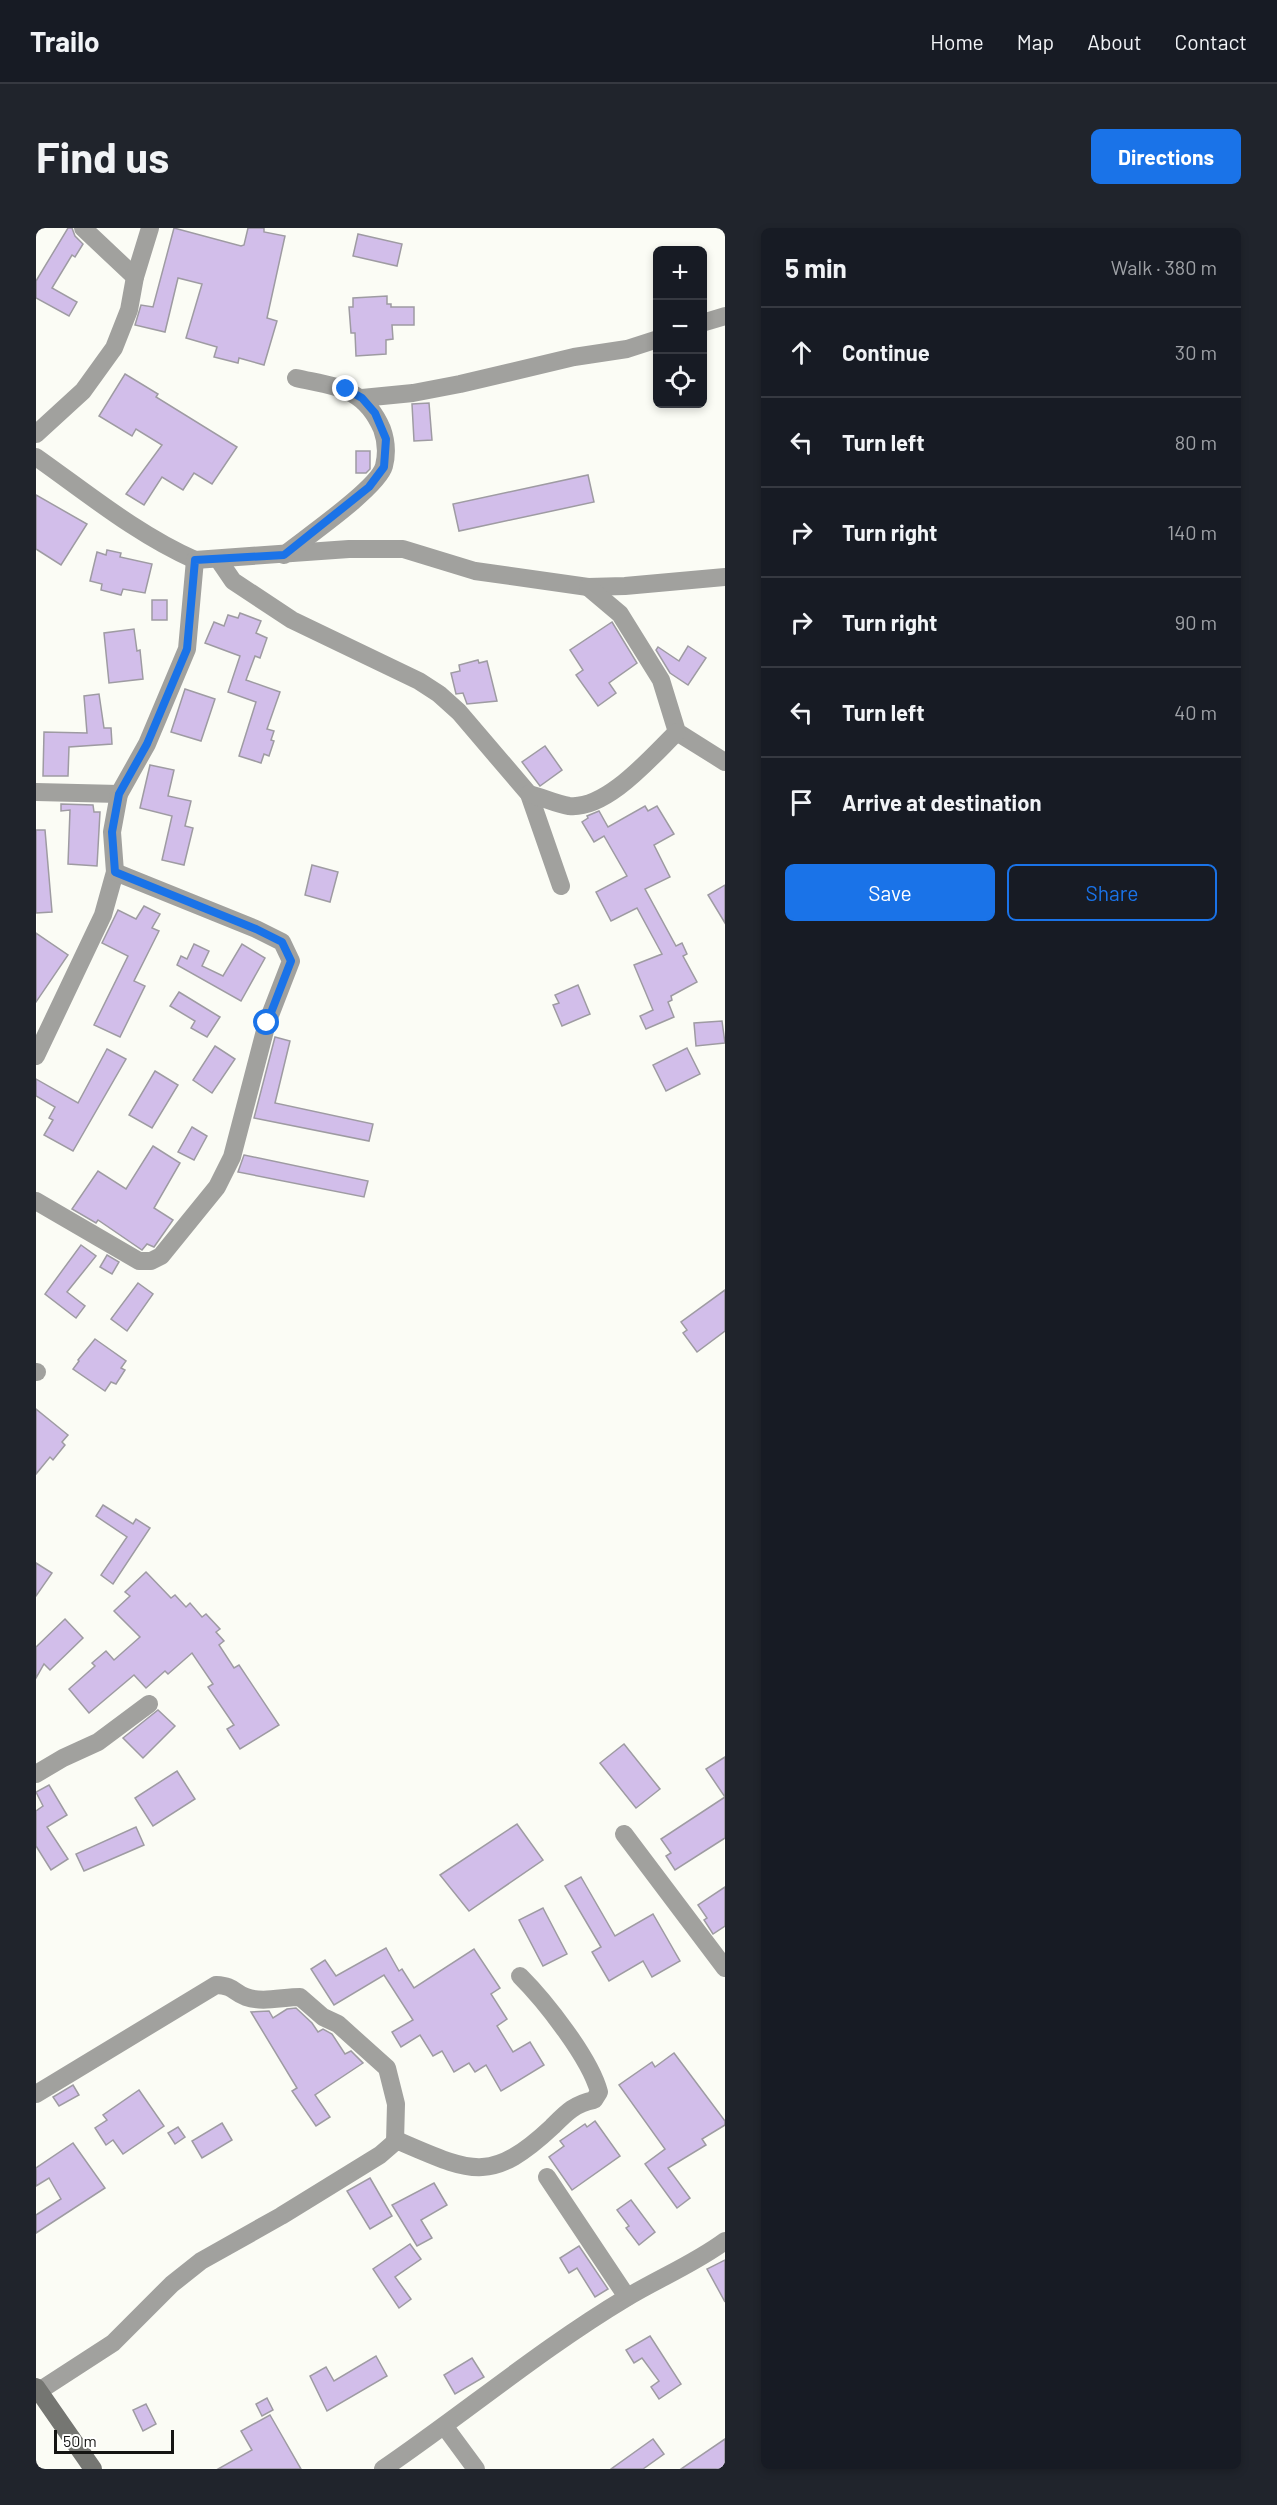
<!DOCTYPE html>
<html lang="en">
<head>
<meta charset="utf-8">
<style>
  body { margin:0; font-family:Barlow,sans-serif; background:#20242c; color:#f1f3f6 }
  .controls { position:absolute; right:18px; top:18px; display:grid; overflow:hidden; border-radius:9px; box-shadow:0 3px 9px #0003 }
  .controls button { width:54px; height:54px; display:grid; place-items:center; padding:0; border:0; border-bottom:2px solid #363941; background:#171b24; color:#f1f3f6; font:30px sans-serif }
  .scale { position:absolute; left:18px; bottom:15px; width:120px; box-sizing:border-box; padding-left:6px; border:3px solid #151513; border-top:0; font-size:16px; line-height:21px; white-space:nowrap; color:#151513; -webkit-text-stroke:4px #fffffe; paint-order:stroke }
  .stop { position:absolute; width:18px; height:18px; margin:-14px; border:4px solid #1a73e8; border-radius:50%; background:#fff }
  .stop.end { background:#1a73e8; border-color:#fff; box-shadow:0 2px 6px #0008 }
  .list { margin:0; padding:0; list-style:none }
  h2 { display:flex; justify-content:space-between; align-items:center; height:78px; margin:0; padding:0 24px; font-size:26px }
  h2 small { font-size:20px; font-weight:400; color:#9ea1a6 }
  .list li { display:grid; grid-template-columns:39px 1fr auto; gap:18px; align-items:center; box-sizing:border-box; height:90px; padding:0 24px; border-top:2px solid #363941 }
  .list b { display:block; font-size:22px; white-space:nowrap }
  .list em { font-size:20px; font-style:normal; color:#9ea1a6 }
  .actions { display:flex; gap:12px; padding:18px 24px }
  .actions a { flex:1; padding:14px 0; border:2px solid #1a73e8; border-radius:9px; text-align:center; font-size:21px; color:#1a73e8 }
  .actions .main { background:#1a73e8; color:#fff }
  .icon { flex:none; width:33px; height:33px; fill:none; stroke:currentColor; stroke-width:2; stroke-linecap:round; stroke-linejoin:round }
  .map { position:relative; flex:none; width:689px; height:2241px; overflow:hidden; border-radius:9px }
  header { display:flex; align-items:center; gap:36px; box-sizing:border-box; height:84px; padding:0 30px; background:#171b24; border-bottom:2px solid #363941 }
  header strong { font-size:28px }
  nav { display:flex; gap:33px; margin-inline-start:auto; font-size:21px }
  .intro { display:flex; align-items:center; justify-content:space-between; box-sizing:border-box; height:144px; padding:0 36px }
  h1 { margin:0; font-size:42px }
  .button { padding:15px 27px; border-radius:9px; background:#1a73e8; color:#fff; font-size:21px; font-weight:700 }
  main { display:flex; gap:36px; padding:0 36px }
  aside { flex:1; background:#171b24; border-radius:9px; box-shadow:0 3px 9px #0003 }
  .map>svg:first-child { display:block }
</style>
</head>
<body>
<header>
<strong>Trailo</strong>
<nav><a>Home</a><a>Map</a><a>About</a><a>Contact</a></nav>
</header>
<div class="intro"><h1>Find us</h1><a class="button">Directions</a></div>
<main>
<div class="map">
<svg width="689" height="2241" viewBox="0 0 689 2241">
  <rect width="100%" height="100%" fill="#fbfcf5"/>
  <g fill="#d2beea" stroke="#9e9ba2" stroke-width="1.5">
    <polygon points="32,0 36,0 39,8 47,16 39,29 36,27 16,60 41,74 33,88 0,70 0,53"/>
    <polygon points="138,0 205,18 208,17 212,0 228,0 228,4 249,8 231,90 241,93 228,137 203,130 202,135 178,129 181,119 150,110 166,56 142,50 129,104 99,97 105,77 117,79"/>
    <polygon points="322,6 366,16 361,38 317,28"/>
    <polygon points="351,68 351,76 355,76 355,79 378,79 378,97 356,97 357,111 350,112 350,126 320,128 319,105 315,105 313,79 317,79 317,70"/>
    <polygon points="89,146 122,166 120,169 201,219 176,256 158,245 147,262 126,249 108,277 90,266 126,217 100,201 96,208 63,188"/>
    <polygon points="393,175 396,212 378,213 376,176"/>
    <polygon points="320,223 334,223 334,241 330,245 320,245"/>
    <polygon points="552,247 558,274 423,303 417,276"/>
    <polygon points="0,267 51,296 25,337 0,321"/>
    <polygon points="71,322 85,325 84,329 116,336 109,365 87,361 85,367 65,362 66,356 54,353 61,324 70,327"/>
    <rect x="116" y="372" width="15" height="20"/>
    <polygon points="204,385 225,393 220,405 231,410 224,430 219,428 210,452 244,464 231,501 238,503 235,512 238,513 233,528 228,526 225,535 203,528 220,474 192,464 204,428 169,415 178,394 188,398 192,387 202,390"/>
    <polygon points="576,394 601,435 573,455 580,465 562,478 540,447 547,442 534,422"/>
    <polygon points="98,401 101,423 104,422 107,451 73,455 68,405"/>
    <polygon points="652,418 670,430 652,457 634,445 620,422 622,419 643,433"/>
    <polygon points="442,432 443,435 451,433 461,473 431,476 427,465 420,466 415,445 424,443 423,437"/>
    <polygon points="149,461 179,471 165,513 135,504"/>
    <polygon points="63,466 68,500 75,500 76,516 33,519 32,548 7,548 8,504 51,505 48,468"/>
    <polygon points="509,518 526,542 504,558 486,534"/>
    <polygon points="114,537 138,542 132,568 155,573 149,598 157,600 148,637 126,632 136,588 104,580"/>
    <polygon points="25,576 57,577 58,584 64,584 61,638 32,636 34,582 25,583"/>
    <polygon points="609,578 612,583 621,578 638,606 618,617 634,649 609,661 640,718 646,715 651,726 647,728 661,754 635,768 636,772 632,774 638,789 610,801 604,788 617,782 598,737 626,726 601,680 575,693 560,664 591,648 568,608 558,614 546,594 552,590 551,588 563,583 572,599"/>
    <polygon points="0,602 9,602 16,684 0,685"/>
    <polygon points="276,637 302,644 294,674 269,667"/>
    <polygon points="689,657 689,695 672,667"/>
    <polygon points="108,678 124,686 116,700 123,703 98,753 109,758 84,809 58,797 92,728 66,715 82,682 100,691"/>
    <polygon points="0,705 32,727 0,774"/>
    <polygon points="158,716 173,723 166,738 187,748 206,716 229,730 205,773 141,737 145,728 151,731"/>
    <polygon points="542,757 554,786 526,798 517,777 523,775 519,767"/>
    <polygon points="143,764 184,789 171,809 155,800 159,793 134,778"/>
    <polygon points="686,793 689,815 660,818 658,795"/>
    <polygon points="239,809 254,813 239,875 337,896 333,913 218,890"/>
    <polygon points="179,818 199,831 176,865 157,852"/>
    <polygon points="651,820 664,846 630,863 617,837"/>
    <polygon points="71,821 90,831 37,923 8,907 17,892 13,890 19,879 0,868 0,851 42,875"/>
    <polygon points="119,843 142,857 116,900 93,887"/>
    <polygon points="156,899 171,908 158,932 142,924"/>
    <polygon points="117,918 144,935 118,980 137,992 118,1019 111,1016 106,1022 62,992 60,995 36,981 62,943 90,961"/>
    <polygon points="208,927 332,953 328,969 202,944"/>
    <polygon points="45,1017 60,1028 31,1064 49,1078 40,1090 9,1066"/>
    <polygon points="71,1027 83,1034 76,1046 64,1039"/>
    <polygon points="102,1055 117,1066 91,1103 75,1091"/>
    <polygon points="689,1062 689,1103 661,1124 647,1105 651,1102 645,1094"/>
    <polygon points="59,1111 90,1133 85,1140 89,1142 80,1156 75,1154 69,1163 37,1141 43,1133 42,1132"/>
    <polygon points="0,1181 32,1207 26,1214 29,1217 17,1232 14,1229 0,1246"/>
    <polygon points="67,1277 97,1296 100,1291 114,1300 77,1356 65,1347 91,1309 60,1288"/>
    <polygon points="0,1335 16,1345 0,1368"/>
    <polygon points="110,1344 135,1370 139,1367 150,1379 154,1375 166,1389 170,1386 184,1401 180,1404 188,1413 183,1417 198,1440 203,1437 243,1497 204,1521 191,1501 198,1497 172,1459 177,1456 156,1425 132,1446 129,1443 110,1460 98,1447 53,1485 33,1461 59,1438 56,1435 70,1423 78,1432 104,1409 78,1383 94,1368 89,1364"/>
    <polygon points="29,1391 47,1410 14,1442 8,1436 0,1450 0,1419"/>
    <polygon points="122,1482 139,1498 107,1530 87,1510"/>
    <polygon points="588,1516 624,1561 600,1580 564,1535"/>
    <polygon points="689,1529 689,1610 639,1642 630,1628 635,1625 625,1611 689,1569 670,1541"/>
    <polygon points="141,1543 159,1571 117,1598 99,1570"/>
    <polygon points="13,1557 31,1587 11,1599 32,1631 15,1642 0,1618 0,1583 7,1578 0,1564"/>
    <polygon points="481,1596 507,1632 433,1683 404,1647"/>
    <polygon points="100,1599 108,1617 48,1643 40,1626"/>
    <polygon points="545,1649 579,1708 617,1686 644,1733 616,1749 607,1733 573,1753 556,1724 565,1719 529,1658"/>
    <polygon points="689,1659 689,1698 677,1706 668,1692 671,1690 662,1677"/>
    <polygon points="507,1680 531,1726 507,1738 483,1692"/>
    <polygon points="350,1720 363,1743 366,1741 378,1760 438,1721 464,1760 455,1766 471,1791 461,1798 477,1824 494,1814 508,1837 465,1863 450,1837 439,1844 433,1835 418,1844 406,1823 397,1828 384,1807 365,1819 356,1804 377,1792 348,1747 298,1777 275,1741 289,1732 300,1748"/>
    <polygon points="260,1780 276,1795 282,1804 287,1801 296,1806 309,1826 315,1823 327,1835 279,1867 294,1889 280,1898 256,1863 261,1860 215,1784 233,1783 237,1790 251,1781"/>
    <polygon points="638,1825 689,1893 689,1897 666,1911 670,1917 632,1940 654,1970 641,1980 609,1936 629,1921 583,1857 616,1834 619,1839"/>
    <polygon points="37,1857 43,1867 23,1878 17,1869"/>
    <polygon points="103,1862 128,1898 87,1926 77,1912 70,1917 59,1900 71,1892 67,1887"/>
    <polygon points="559,1893 584,1928 536,1962 513,1929 528,1918 524,1913 549,1896 551,1899"/>
    <polygon points="186,1895 196,1912 166,1930 156,1913"/>
    <polygon points="142,1899 149,1909 139,1916 132,1905"/>
    <polygon points="37,1915 69,1960 0,2005 0,1987 25,1971 13,1950 0,1958 0,1940"/>
    <polygon points="334,1950 356,1988 334,2001 311,1963"/>
    <polygon points="398,1955 411,1977 385,1992 396,2010 381,2018 356,1977"/>
    <polygon points="595,1972 619,2004 603,2017 590,2000 593,1998 581,1982"/>
    <polygon points="374,2016 385,2031 359,2049 375,2071 363,2080 337,2041"/>
    <polygon points="543,2018 572,2061 559,2069 541,2040 533,2045 524,2030"/>
    <polygon points="689,2032 689,2074 671,2041"/>
    <polygon points="614,2108 645,2156 623,2171 615,2159 623,2153 606,2130 598,2135 590,2122"/>
    <polygon points="340,2128 351,2148 291,2183 274,2148 290,2139 298,2153"/>
    <polygon points="436,2130 448,2149 419,2166 408,2147"/>
    <polygon points="231,2170 237,2182 226,2188 220,2176"/>
    <polygon points="110,2176 120,2196 107,2203 97,2182"/>
    <polygon points="234,2187 265,2241 182,2241 216,2222 205,2203"/>
    <polygon points="617,2211 628,2226 607,2241 575,2241"/>
    <polygon points="689,2211 689,2241 645,2241"/>
  </g>
  <g fill="none" stroke-linecap="round" stroke-linejoin="round">
    <g stroke="#a1a19e" stroke-width="18">
      <polyline points="47,0 99,49"/>
      <polyline points="666,95 689,88"/>
      <polyline points="326,170 377,165 424,156 538,129 591,121 622,111"/>
      <polyline points="0,206 47,163 78,120 93,82 99,49 114,0"/>
      <path d="M0,229C51,265 102,307 159,332L313,321H367L439,343L552,359L589,358L689,349"/>
      <path d="M248,327C269,310 342,260 348,238C351,226 350,212 346,201C328,159 300,159 260,150"/>
      <polyline points="182,331 197,353 256,392 383,453 403,466 423,484 493,566 525,658"/>
      <polyline points="552,359 584,386 625,452 641,504 689,534"/>
      <polyline points="0,564 83,566"/>
      <path d="M493,566C506,569 520,576 533,578C571,582 616,528 641,504"/>
      <polyline points="0,828 67,687 79,644 76,604 83,566 111,516 151,421 159,332"/>
      <polyline points="0,973 103,1033 115,1033 125,1028 181,959 196,929 231,795 255,733 246,714 220,701 79,644"/>
      <polyline points="0,1144 1,1144"/>
      <polyline points="0,1546 27,1530 62,1514 113,1476"/>
      <polyline points="588,1606 689,1740"/>
      <path d="M0,1866L180,1757C199,1758 196,1764 210,1769C226,1775 247,1769 264,1769L287,1789L302,1796L351,1840L360,1876L359,1914"/>
      <polyline points="511,1949 591,2069"/>
      <path d="M3,2163L77,2115L136,2056L165,2033L245,1988L344,1927L359,1914H365C435,1944 455,1956 516,1899C530,1885 538,1876 558,1872L563,1864C554,1830 509,1773 484,1748"/>
      <polyline points="409,2199 440,2241"/>
      <path d="M347,2241C429,2185 505,2121 590,2070C623,2050 658,2036 689,2013"/>
    </g>
    <polyline stroke="#757672" stroke-width="18" points="0,2159 57,2241"/>
  </g>
  <g fill="none" stroke-linecap="round" stroke-linejoin="round">
    <polyline stroke="#1a73e8" stroke-width="8" points="231,795 255,733 246,714 220,701 79,644 76,604 83,566 111,516 151,421 159,332 248,327 333,259 348,239 350,211 339,185 326,170 310,161"/>
  </g>
</svg>
<div class="controls">
<button>+</button>
<button>−</button>
<button><svg class="icon" aria-label="locate" viewBox="0 0 24 24"><circle cx="12" cy="12" r="6"/><path d="M12 2v4M12 18v4M2 12h4M18 12h4"/></svg></button>
</div>
<div class="scale">50 m</div>
<div class="stop" style="left:231px;top:795px"></div>
<div class="stop end" style="left:310px;top:161px"></div>
</div>
<aside>
<h2>5 min<small>Walk · 380 m</small></h2>
<ul class="list">
<li><svg class="icon" aria-label="ahead" viewBox="0 0 24 24"><path d="M12 20V5M6 11l6-6 6 6"/></svg><div><b>Continue</b></div><em>30 m</em></li>
<li><svg class="icon" aria-label="left" viewBox="0 0 24 24"><path d="M17 20v-9H6M10 6l-5 5 5 5"/></svg><div><b>Turn left</b></div><em>80 m</em></li>
<li><svg class="icon" aria-label="right" viewBox="0 0 24 24"><path d="M7 20v-9h11M14 6l5 5-5 5"/></svg><div><b>Turn right</b></div><em>140 m</em></li>
<li><svg class="icon" aria-label="right" viewBox="0 0 24 24"><path d="M7 20v-9h11M14 6l5 5-5 5"/></svg><div><b>Turn right</b></div><em>90 m</em></li>
<li><svg class="icon" aria-label="left" viewBox="0 0 24 24"><path d="M17 20v-9H6M10 6l-5 5 5 5"/></svg><div><b>Turn left</b></div><em>40 m</em></li>
<li><svg class="icon" aria-label="arrive" viewBox="0 0 24 24"><path d="M6 21V4h12l-3 4 3 4H6"/></svg><div><b>Arrive at destination</b></div></li>
</ul>
<div class="actions"><a class="main">Save</a><a>Share</a></div>
</aside>
</main>
</body>
</html>
